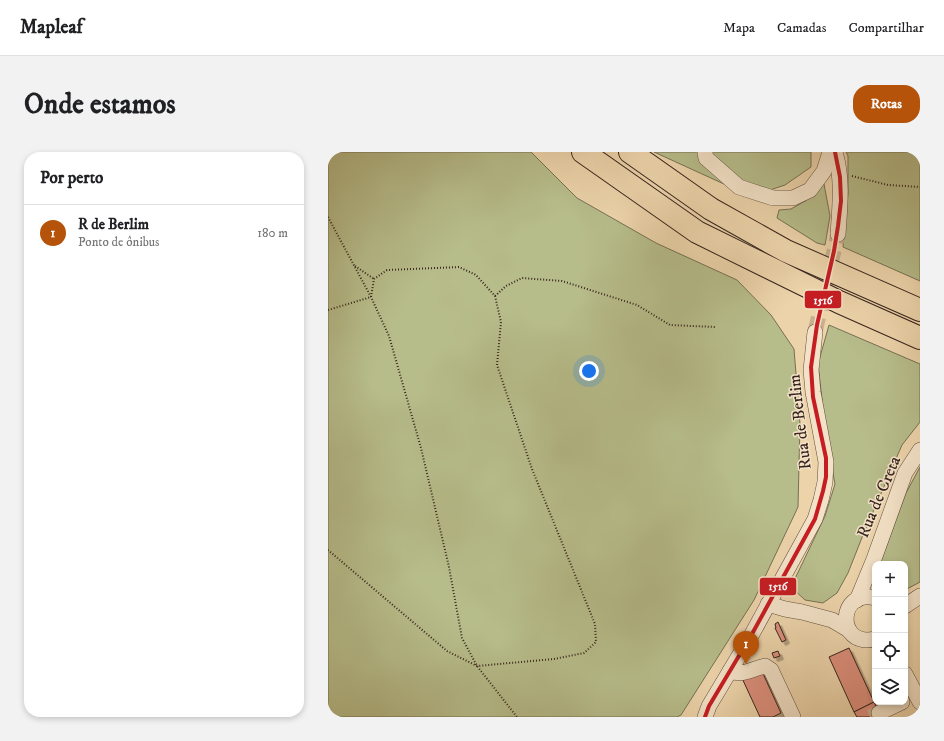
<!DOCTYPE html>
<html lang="pt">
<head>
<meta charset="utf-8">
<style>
  body { margin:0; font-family:"IM FELL DW Pica",serif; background:#f2f2f2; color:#202124 }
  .controls { position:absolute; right:12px; bottom:12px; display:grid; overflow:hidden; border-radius:8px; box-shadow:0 2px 6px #0003 }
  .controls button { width:36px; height:36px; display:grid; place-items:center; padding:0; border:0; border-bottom:1px solid #e0e0e0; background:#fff; color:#202124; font:20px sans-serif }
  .you { position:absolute; left:261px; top:219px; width:14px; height:14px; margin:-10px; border:3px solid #fff; border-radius:50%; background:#1a73e8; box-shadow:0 0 0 6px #1a73e833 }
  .badge { display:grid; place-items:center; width:26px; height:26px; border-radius:50%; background:#b45309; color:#fff; font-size:13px; font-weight:700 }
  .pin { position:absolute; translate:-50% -33px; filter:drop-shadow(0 1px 2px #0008) }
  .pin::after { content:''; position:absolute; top:21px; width:14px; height:12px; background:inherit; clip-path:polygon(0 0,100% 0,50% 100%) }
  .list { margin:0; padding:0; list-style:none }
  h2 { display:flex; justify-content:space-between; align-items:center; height:52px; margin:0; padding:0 16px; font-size:17px }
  h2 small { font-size:13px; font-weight:400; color:#757577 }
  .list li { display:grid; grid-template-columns:26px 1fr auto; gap:12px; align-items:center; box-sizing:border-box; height:56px; padding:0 16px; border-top:1px solid #e0e0e0 }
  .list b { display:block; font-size:15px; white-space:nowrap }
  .list p { margin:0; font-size:13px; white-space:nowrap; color:#757577 }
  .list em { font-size:13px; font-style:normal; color:#757577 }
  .icon { flex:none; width:22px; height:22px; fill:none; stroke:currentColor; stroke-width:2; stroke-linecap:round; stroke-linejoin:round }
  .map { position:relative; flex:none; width:592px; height:565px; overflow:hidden; border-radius:16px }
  header { display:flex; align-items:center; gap:24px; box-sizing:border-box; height:56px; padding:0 20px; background:#fff; border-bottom:1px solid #e0e0e0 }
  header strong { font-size:19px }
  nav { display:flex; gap:22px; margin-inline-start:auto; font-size:14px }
  .intro { display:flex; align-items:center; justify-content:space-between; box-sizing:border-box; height:96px; padding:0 24px }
  h1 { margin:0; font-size:28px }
  .button { padding:10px 18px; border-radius:16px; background:#b45309; color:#fff; font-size:14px; font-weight:700 }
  main { display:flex; gap:24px; padding:0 24px }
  aside { flex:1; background:#fff; border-radius:16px; box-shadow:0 2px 6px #0003 }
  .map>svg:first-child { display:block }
</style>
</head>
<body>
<header>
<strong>Mapleaf</strong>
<nav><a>Mapa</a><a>Camadas</a><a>Compartilhar</a></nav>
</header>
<div class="intro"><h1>Onde estamos</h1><a class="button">Rotas</a></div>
<main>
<aside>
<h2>Por perto<small></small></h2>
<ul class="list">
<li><span class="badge">1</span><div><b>R de Berlim</b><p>Ponto de ônibus</p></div><em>180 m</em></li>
</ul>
</aside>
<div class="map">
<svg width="592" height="565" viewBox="0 0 592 565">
  <defs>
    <filter id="shadow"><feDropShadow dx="3.5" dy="3.5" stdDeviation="0" flood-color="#0004"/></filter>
  </defs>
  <rect width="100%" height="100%" fill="#ecd3aa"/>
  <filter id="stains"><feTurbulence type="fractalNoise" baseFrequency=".005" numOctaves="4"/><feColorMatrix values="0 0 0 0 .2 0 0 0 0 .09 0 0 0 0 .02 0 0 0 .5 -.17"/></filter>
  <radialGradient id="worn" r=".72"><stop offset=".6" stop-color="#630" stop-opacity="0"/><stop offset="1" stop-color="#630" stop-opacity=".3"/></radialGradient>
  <g fill="#b6bc8a" stroke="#767054">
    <polygon points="0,0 203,0 249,46 328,91 409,128 443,163 466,197 472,272 470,355 426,448 353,563 349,565 0,565"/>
    <polygon points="326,0 483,0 483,15 457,33 439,39 396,32"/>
    <polygon points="518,0 592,0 592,129 515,95 520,41 520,4"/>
    <polygon points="492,32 496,32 502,64 497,93 489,91 449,66 451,58 463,57 479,48"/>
    <polygon points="501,173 592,212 592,270 574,293 535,383 520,421 509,441 495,451 477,448 463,435 497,364 507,332 499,291 490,212"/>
    <polygon points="592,315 592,430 577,438 577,412 554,412 553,409 578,341"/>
  </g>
  <g fill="#dc8f7c" stroke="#37241d" filter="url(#shadow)">
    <polygon points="450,470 458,488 454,490 447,476 448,476 447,472"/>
    <polygon points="521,496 546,550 526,560 501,505"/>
    <polygon points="450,499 452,504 446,506 444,501"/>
    <polygon points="432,515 453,561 445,565 432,565 413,524"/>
    <polygon points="546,550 553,565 529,565 526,560"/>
  </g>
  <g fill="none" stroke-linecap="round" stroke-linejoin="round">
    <g stroke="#c8b08e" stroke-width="15" stroke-dasharray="15 8" stroke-linecap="butt">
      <polyline points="487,180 510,82"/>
      <polyline points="542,565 551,561"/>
    </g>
    <defs>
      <g id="minor">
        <path d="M507,0C515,27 512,54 510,82"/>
        <polyline points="377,1 378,6 411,35 445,46 465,46 482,38 496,19 502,0"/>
        <path d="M547,446C510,436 507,496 547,487"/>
        <polyline points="529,448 546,407 577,321 592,298"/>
        <polyline points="440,452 457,457 474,460 504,468 521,478"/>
        <polyline points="577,454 592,444"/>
        <path d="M402,519C416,524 423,517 437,514L443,518L465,565"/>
        <polyline points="577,522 592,550"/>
        <polyline points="551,561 574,550"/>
        <polyline points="377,565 381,554 424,482 487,367 493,348 497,330 498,310 485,240 483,218 487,180"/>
      </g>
      <g id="highway">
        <polyline points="255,0 369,80 511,150 592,186"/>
        <polyline points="302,0 383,57 458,99 592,158"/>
      </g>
    </defs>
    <use href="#minor" stroke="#645040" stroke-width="16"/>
    <use href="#highway" stroke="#37241d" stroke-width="24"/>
    <g stroke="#37241d" stroke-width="2" stroke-dasharray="1 2" stroke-linecap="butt">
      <polyline points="524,24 560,33 592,35"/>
      <polyline points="0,65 43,145 61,184 93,296 121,415 134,486 149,514 189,565"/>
      <polyline points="27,114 46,127"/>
      <polyline points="167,144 178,134 194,126 234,129 309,153 342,173 387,175"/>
      <polyline points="0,158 43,145 46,127 59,118 131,115 148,123 167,144 173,170 169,213 204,317 267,472 268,490 256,501 226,507 149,514 119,499 0,398"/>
    </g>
    <use href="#minor" stroke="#f3e2c8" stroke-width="15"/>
    <use href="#highway" stroke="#ecd3aa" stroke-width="22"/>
    <defs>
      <polyline id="bus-1" points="377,565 381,554 424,482 487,367 495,339 498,325 498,306 485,245 483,215 489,173 506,99 510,74 513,49 512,25 507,0"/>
    </defs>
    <use href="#bus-1" stroke="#f3e2c8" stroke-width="7"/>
    <use href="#bus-1" stroke="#c61d23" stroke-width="4"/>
  </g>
  <g text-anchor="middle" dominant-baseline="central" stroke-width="3" stroke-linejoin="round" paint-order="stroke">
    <g font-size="17" fill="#37241d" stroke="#f3e2c8">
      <text transform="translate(472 270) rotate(-97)">Rua de Berlim</text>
      <text transform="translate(551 345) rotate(-67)">Rua de Creta</text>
    </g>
  </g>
  <g stroke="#f3e2c8" stroke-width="1.5">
    <rect x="476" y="138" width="38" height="19" rx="4" fill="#c61d23"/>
    <rect x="431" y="425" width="38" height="19" rx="4" fill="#c61d23"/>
  </g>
  <g font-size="11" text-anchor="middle" font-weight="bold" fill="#fff">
    <text x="495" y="152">1516</text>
    <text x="450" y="438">1516</text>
  </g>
  <rect width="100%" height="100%" filter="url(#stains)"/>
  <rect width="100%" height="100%" fill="url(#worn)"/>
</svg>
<div class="controls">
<button>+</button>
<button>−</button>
<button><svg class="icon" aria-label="locate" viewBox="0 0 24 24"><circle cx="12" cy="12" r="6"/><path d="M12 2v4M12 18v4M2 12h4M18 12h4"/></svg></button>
<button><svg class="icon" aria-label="layers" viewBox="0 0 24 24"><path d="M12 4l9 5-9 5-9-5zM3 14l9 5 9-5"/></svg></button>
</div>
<div class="you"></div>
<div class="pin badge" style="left:418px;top:512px">1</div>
</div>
</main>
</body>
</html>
